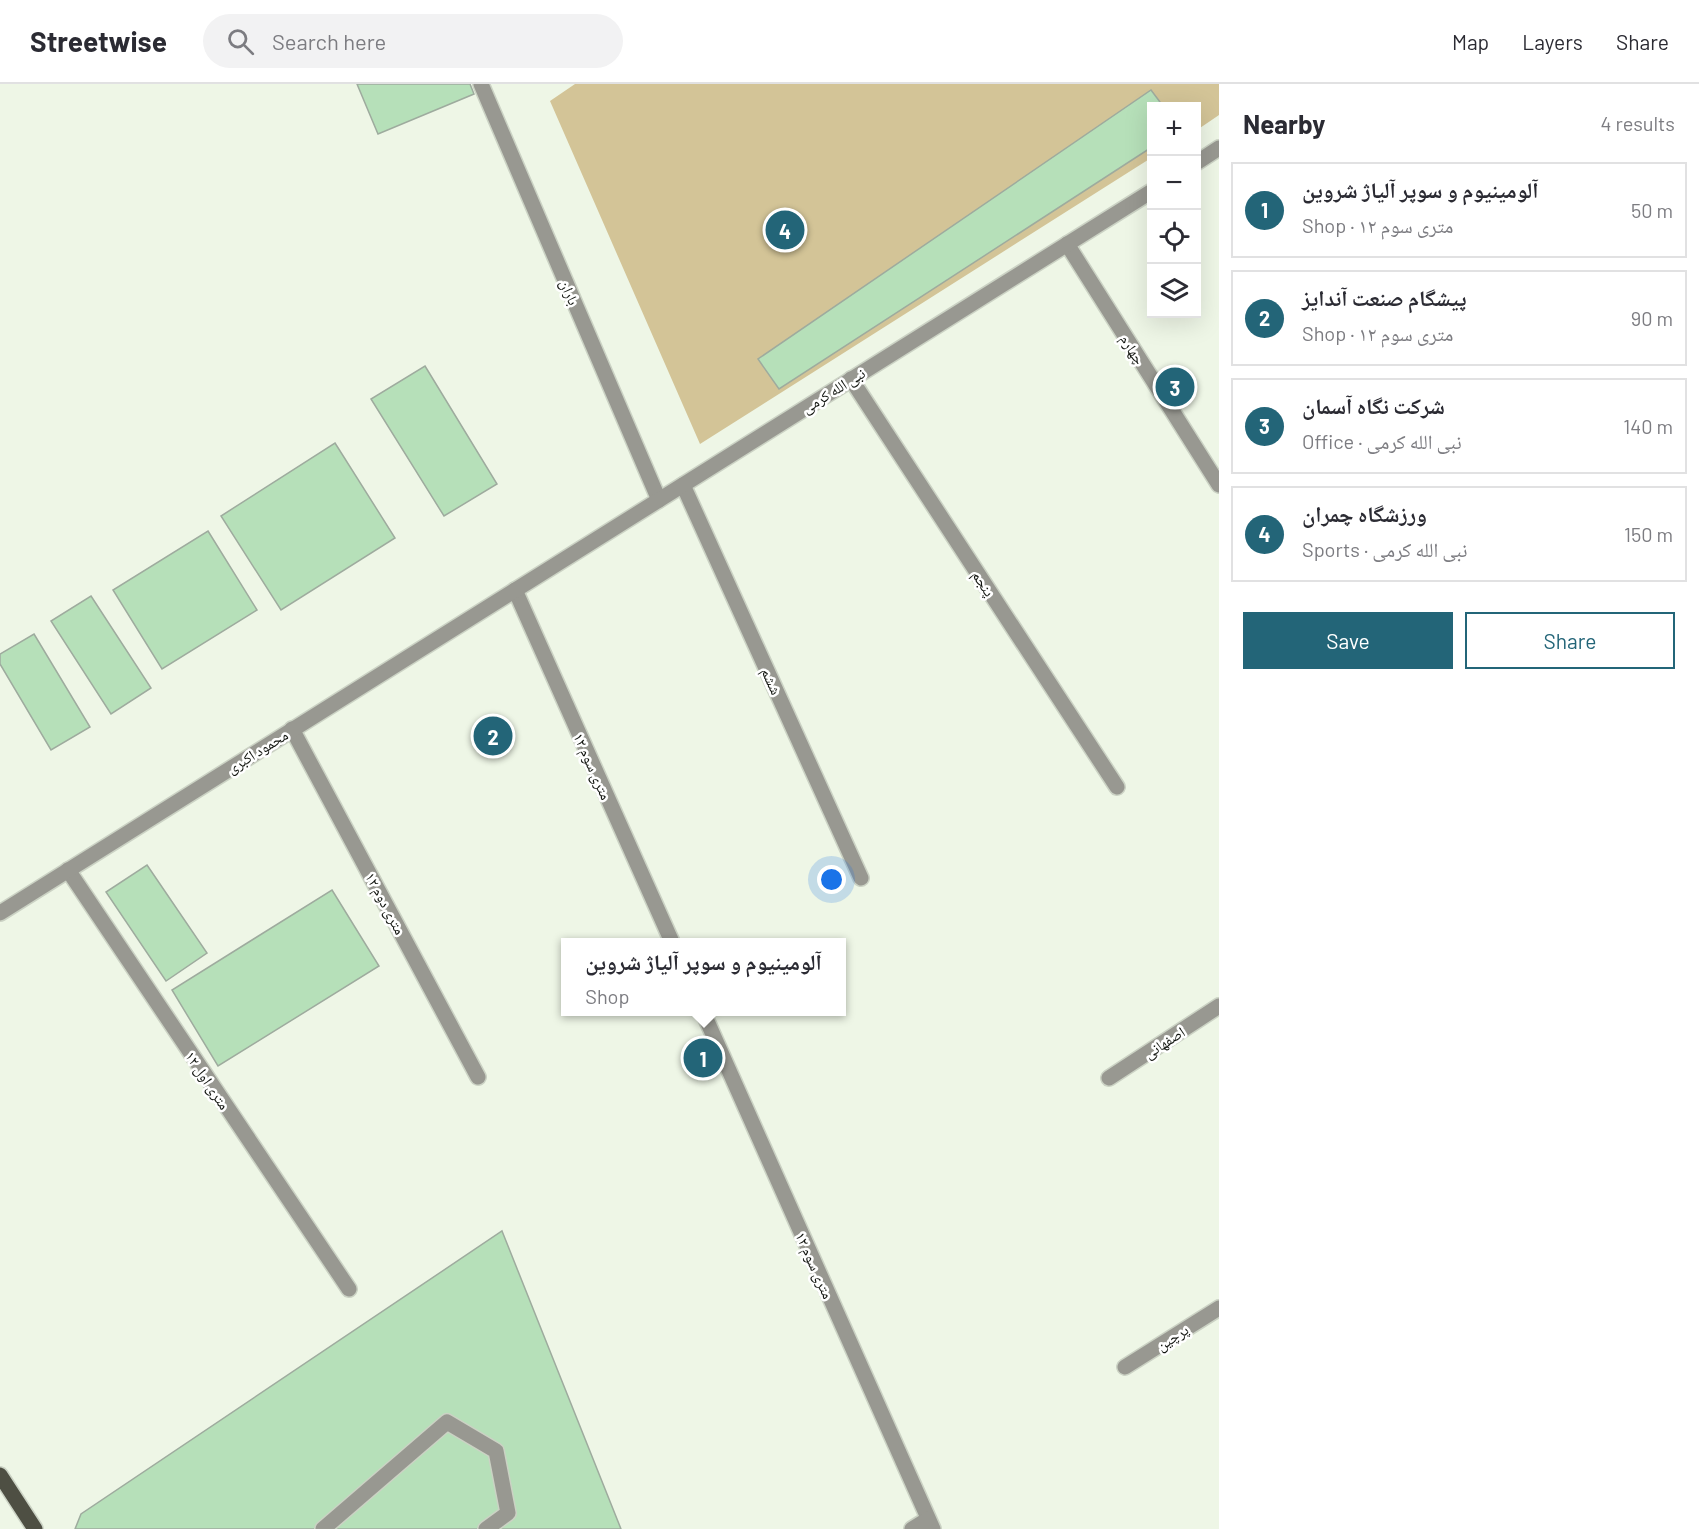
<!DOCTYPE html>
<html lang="en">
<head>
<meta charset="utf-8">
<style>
  body { margin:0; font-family:Barlow,"Noto Naskh Arabic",sans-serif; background:#f2f2f3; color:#2b2b33 }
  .controls { position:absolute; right:18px; top:18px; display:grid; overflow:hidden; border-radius:0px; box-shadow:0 6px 24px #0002 }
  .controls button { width:54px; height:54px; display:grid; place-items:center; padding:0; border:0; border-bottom:2px solid #e1e1e2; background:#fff; color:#2b2b33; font:30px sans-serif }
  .you { position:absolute; left:832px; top:796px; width:21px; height:21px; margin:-15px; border:4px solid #fff; border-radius:50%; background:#1a73e8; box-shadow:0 0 0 9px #1a73e833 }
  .badge { display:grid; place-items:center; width:39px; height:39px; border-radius:50%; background:#236578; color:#fff; font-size:20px; font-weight:700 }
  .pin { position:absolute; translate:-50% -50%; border:3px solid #fff; box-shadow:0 2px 6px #0006 }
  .popup { position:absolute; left:561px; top:854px; width:285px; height:78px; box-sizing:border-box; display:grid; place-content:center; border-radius:0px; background:#fff; filter:drop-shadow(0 2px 4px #0005); font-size:20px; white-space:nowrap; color:#7c7c81 }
  .popup b { font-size:22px; color:#2b2b33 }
  .popup::after { content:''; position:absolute; left:50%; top:100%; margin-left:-12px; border:12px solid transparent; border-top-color:#fff }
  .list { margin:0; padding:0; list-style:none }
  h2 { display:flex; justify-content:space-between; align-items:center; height:78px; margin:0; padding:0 24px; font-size:26px }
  h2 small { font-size:20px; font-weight:400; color:#7c7c81 }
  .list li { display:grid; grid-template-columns:39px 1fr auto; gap:18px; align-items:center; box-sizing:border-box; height:96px; margin:0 12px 12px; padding:0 12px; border:2px solid #e1e1e2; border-radius:0px }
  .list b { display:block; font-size:22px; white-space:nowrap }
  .list p { margin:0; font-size:20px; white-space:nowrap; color:#7c7c81 }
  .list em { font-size:20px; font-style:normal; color:#7c7c81 }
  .actions { display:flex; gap:12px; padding:18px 24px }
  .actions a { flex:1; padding:14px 0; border:2px solid #236578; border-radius:0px; text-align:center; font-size:21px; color:#236578 }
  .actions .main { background:#236578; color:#fff }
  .icon { flex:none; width:33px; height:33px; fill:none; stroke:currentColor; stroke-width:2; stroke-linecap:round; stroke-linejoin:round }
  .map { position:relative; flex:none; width:1219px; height:1445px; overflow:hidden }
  header { display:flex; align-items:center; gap:36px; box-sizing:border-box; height:84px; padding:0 30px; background:#fff; border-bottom:2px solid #e1e1e2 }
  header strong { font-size:28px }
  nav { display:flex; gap:33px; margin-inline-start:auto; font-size:21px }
  .search { width:420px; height:54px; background:#f2f2f3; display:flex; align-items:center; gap:15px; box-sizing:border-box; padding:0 21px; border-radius:33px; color:#7c7c81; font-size:22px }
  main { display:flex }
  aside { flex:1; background:#fff }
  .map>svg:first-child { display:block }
</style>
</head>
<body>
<header>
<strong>Streetwise</strong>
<div class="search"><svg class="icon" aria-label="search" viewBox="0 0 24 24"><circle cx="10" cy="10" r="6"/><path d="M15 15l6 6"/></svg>Search here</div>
<nav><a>Map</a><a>Layers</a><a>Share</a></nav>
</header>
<main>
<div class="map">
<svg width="1219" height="1445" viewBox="0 0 1219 1445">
  <rect width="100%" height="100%" fill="#eef6e6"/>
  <polygon fill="#d3c497" points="575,0 1219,0 1219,31 1197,46 1196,22 1152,22 1151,74 700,360 550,17"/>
  <g fill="#b6e0b9" stroke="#9eab9e" stroke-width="1.5">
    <polygon points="357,0 470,0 474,10 378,50"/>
    <polygon points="1151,6 1163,22 1152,22 1152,63 779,305 758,275"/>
    <polygon points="425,282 497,400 444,432 371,315"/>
    <polygon points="335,359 395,454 281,526 221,432"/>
    <polygon points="208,447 257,526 162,585 113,506"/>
    <polygon points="91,512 151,604 111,630 51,537"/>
    <polygon points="34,550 90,643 51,666 0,580 0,570"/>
    <polygon points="147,781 207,869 166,897 106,808"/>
    <polygon points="332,806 379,882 218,982 172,906"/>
    <polygon points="502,1147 621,1445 75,1445 81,1430"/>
  </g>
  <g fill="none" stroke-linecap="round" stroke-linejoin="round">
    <defs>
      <g id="minor">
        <polyline points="481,0 659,416"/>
        <polyline points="1196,79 1219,64"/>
        <polyline points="1067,160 1219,401"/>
        <polyline points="851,295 1117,703"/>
        <polyline points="683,401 861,794"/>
        <polyline points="515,506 672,858"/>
        <polyline points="292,645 478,993"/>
        <polyline points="68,786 349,1205"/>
        <polyline points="0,829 1152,107"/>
        <polyline points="703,928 933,1445"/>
        <polyline points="1109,994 1219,922"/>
        <polyline points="1125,1283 1219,1224"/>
        <polyline points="323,1445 447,1338 496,1367 508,1429 486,1445"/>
        <polyline points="912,1445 928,1435"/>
      </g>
      <polyline id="major" points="0,1391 35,1445"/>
    </defs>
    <use href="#minor" stroke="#cbd2c4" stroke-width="18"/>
    <use href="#major" stroke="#cbd2c4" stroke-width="18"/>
    <use href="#minor" stroke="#989891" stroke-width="15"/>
    <use href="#major" stroke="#4e4f43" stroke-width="15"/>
  </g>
  <g text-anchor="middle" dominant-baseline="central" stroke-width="5" stroke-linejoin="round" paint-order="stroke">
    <g font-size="15" fill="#11140f" stroke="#fff">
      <text transform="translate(570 208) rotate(67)">باران</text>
      <text transform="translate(1133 265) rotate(58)">چهارم</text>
      <text transform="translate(833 306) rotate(-32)">نبی الله کرمی</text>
      <text transform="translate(984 499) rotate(57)">پنجم</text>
      <text transform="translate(772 597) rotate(66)">ششم</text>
      <text transform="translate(257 667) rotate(-32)">محمود اکبری</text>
      <text transform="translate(593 682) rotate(66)">۱۲ متری سوم</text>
      <text transform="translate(386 819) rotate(62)">۱۲ متری دوم</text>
      <text transform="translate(1164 958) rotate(-33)">اصفهانی</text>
      <text transform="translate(208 996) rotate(56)">۱۲ متری اول</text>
      <text transform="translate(815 1181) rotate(66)">۱۲ متری سوم</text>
      <text transform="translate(1172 1253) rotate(-33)">پرچین</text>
    </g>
  </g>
</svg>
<div class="controls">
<button>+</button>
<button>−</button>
<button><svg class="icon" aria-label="locate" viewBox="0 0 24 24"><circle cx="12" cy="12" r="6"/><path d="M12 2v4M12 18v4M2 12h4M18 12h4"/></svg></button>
<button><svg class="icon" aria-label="layers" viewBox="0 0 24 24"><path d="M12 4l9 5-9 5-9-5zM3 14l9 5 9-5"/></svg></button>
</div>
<div class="you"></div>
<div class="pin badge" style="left:703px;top:974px">1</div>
<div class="popup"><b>آلومینیوم و سوپر آلیاژ شروین</b>Shop</div>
<div class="pin badge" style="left:493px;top:652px">2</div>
<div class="pin badge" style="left:1175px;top:303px">3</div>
<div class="pin badge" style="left:785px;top:146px">4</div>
</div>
<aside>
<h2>Nearby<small>4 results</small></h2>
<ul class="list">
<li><span class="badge">1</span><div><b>آلومینیوم و سوپر آلیاژ شروین</b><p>Shop · ۱۲ متری سوم</p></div><em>50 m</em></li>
<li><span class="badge">2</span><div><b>پیشگام صنعت آندایز</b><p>Shop · ۱۲ متری سوم</p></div><em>90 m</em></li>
<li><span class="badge">3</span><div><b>شرکت نگاه آسمان</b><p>Office · نبی الله کرمی</p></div><em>140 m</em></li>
<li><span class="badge">4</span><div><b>ورزشگاه چمران</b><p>Sports · نبی الله کرمی</p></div><em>150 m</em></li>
</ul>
<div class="actions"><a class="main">Save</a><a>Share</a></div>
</aside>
</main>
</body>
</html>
